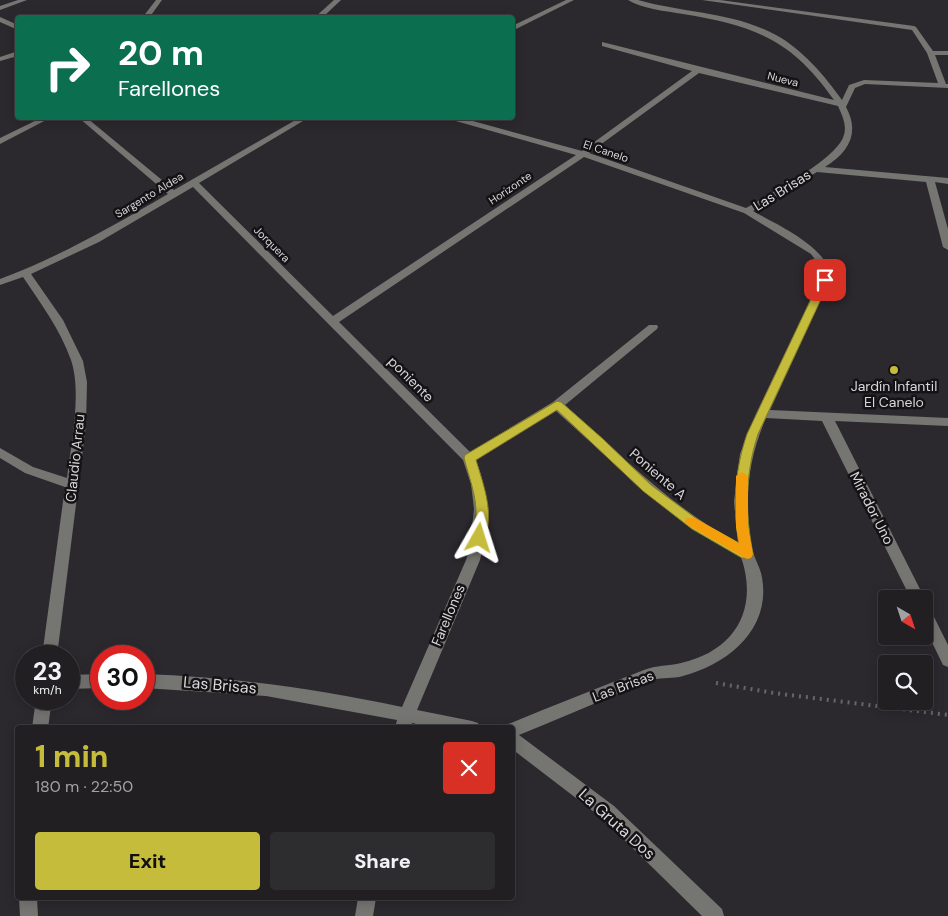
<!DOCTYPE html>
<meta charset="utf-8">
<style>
body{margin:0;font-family:"DM Sans",sans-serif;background:#2d2c2f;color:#f1f3f6;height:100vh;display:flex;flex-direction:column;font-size:19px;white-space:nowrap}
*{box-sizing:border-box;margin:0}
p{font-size:16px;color:#a2a2a5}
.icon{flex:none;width:28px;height:28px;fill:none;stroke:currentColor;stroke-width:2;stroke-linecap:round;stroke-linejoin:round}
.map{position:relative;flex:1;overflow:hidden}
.details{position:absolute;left:15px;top:725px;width:500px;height:175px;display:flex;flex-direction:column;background:#211f22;border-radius:5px;box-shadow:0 2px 12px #0003,0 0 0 1px #3e3d40}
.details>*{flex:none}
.banner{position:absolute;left:15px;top:15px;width:500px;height:105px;border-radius:5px;box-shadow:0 2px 12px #0003,0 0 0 1px #3e3d40;background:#0b6e4f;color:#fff;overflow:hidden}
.needle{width:32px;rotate:141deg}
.controls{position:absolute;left:878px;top:590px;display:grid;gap:10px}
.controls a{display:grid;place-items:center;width:55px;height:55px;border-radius:5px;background:#211f22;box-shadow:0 2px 12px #0003,0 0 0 1px #3e3d40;font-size:25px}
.speed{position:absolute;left:15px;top:645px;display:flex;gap:10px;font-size:25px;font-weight:700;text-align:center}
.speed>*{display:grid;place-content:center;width:65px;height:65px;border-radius:50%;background:#211f22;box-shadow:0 2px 12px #0003,0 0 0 1px #3e3d40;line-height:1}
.speed small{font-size:12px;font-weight:400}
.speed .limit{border:8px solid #d22;background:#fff;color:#111}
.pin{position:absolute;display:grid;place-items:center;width:42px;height:42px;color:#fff;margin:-21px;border-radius:10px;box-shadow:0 2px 8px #0006}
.me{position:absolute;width:55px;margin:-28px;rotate:6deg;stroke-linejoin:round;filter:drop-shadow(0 0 4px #0008)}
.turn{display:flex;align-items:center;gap:18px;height:105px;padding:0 20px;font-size:22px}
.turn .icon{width:65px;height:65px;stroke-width:2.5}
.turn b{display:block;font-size:35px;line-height:42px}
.round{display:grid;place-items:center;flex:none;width:52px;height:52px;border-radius:5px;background:#2d2c2f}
.summary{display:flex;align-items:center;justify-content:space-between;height:85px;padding:0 20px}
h1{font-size:30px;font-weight:800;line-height:38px;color:#c6bc3c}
.button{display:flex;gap:10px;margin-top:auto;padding:10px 20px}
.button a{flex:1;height:58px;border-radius:5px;background:#c6bc3c;color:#111;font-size:20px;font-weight:800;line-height:58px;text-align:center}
.button a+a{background:#2d2c2f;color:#f1f3f6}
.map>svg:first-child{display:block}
</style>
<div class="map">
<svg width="948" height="916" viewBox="0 0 948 916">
<rect width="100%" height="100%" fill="#2c292e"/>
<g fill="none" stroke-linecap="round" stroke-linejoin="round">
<!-- path -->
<path stroke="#68656a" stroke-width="4" stroke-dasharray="2 5" stroke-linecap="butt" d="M 716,683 L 774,693 L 948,715"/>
<!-- minor -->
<path fill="#757572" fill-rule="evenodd" d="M 18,0 L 27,0 L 0,10 L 0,6 Z
M 156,0 L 162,0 L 149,18 L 142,18 Z
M 334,0 L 341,0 L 322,18 L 314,18 Z
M 566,0 L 574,0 L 512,31 L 512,26 Z
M 628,0 L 638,0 C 683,13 734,12 776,35 C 802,49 825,76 842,100 L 849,85 L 864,80 L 938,83 L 927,53 L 912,30 L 702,0 L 720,0 L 914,26 L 916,27 L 933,51 L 948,51 L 948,55 L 935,55 L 946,84 L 948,84 L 948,88 L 865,84 L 855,88 L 846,107 C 860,133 849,152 825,167 L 948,178 L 948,184 L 935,182 L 948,229 L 948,250 L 943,247 L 926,182 L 817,172 L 753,211 C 777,225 833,249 830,280 L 770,410 L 948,418 L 948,426 L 835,421 L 925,599 L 924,602 L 924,599 L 911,599 L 822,421 L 766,418 C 747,461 743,506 753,552 C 755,559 759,566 761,573 C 774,627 729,664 683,676 C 673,679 662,677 653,680 C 638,684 624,692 610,697 C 580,710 550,722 519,735 L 614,806 L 722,909 L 724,916 L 702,916 L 602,818 L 512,749 L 512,728 L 505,728 L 506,725 C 552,706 598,688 644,670 C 656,665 669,666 681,663 C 735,651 759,609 741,557 C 670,520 616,464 556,411 L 476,460 C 489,494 489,524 480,560 L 417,710 L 472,721 L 478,723 L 480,728 L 433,728 L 412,723 L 411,728 L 395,728 L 397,720 L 266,696 L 144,688 L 144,674 C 234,677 315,689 402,707 L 466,560 L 470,546 L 474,509 L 471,484 L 463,460 L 193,187 L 99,242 L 31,274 L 63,320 L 83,361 L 87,382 L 86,425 L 57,656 L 42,656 L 65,487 L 25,473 L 0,458 L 0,448 L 33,467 L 67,478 C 71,445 82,392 71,360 C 60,329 41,304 23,277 L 0,285 L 0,279 C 59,257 113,226 168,194 L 79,118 L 87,118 L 174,190 L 299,118 L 308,118 L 199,183 L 333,316 L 576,155 L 452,120 L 451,118 L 462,118 L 582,151 L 692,71 L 602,46 L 602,42 L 834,100 C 791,39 755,26 683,14 C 666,11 642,9 628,0 ZM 699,73 L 838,106 C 842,115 847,125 844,135 C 837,160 769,194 746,208 L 589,153 ZM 584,157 L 744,213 L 811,254 L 819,265 L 820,280 L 756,414 L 740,454 L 734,501 L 738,543 C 672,508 620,454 565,405 L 657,329 L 658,327 L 657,325 L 649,325 L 553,402 L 470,452 L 339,322 Z
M 0,17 L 18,25 L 18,30 L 0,22 Z
M 18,51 L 18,56 L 0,61 L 0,57 Z
M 41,118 L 50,118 L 0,144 L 0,138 Z
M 924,605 L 929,607 L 948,645 L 948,667 L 943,665 L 924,626 Z
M 101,674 L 101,688 L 69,689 L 69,675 Z
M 36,699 L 52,699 L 48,728 L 32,728 Z
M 19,898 L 37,898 L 38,916 L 20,916 Z
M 358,898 L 376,898 L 373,916 L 355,916 Z"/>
</g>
<!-- route -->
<path fill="#c6bc3c" stroke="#817a27" d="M 825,277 L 830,280 L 758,434 C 745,474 745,513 753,554 L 751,558 L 742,558 L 692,529 L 643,491 L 557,410 L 476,460 C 483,484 496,516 483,541 L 475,541 C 471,534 475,525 476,517 C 477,497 469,477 464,458 L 465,455 L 557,401 L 561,402 L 603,439 L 651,485 L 701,522 L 739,543 C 732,506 735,469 747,434 L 820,280 Z"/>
<!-- slow -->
<path fill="#f59e0b" d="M 742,472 L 748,476 L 748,527 L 753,554 L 751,558 L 747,559 L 686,524 L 685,521 L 686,518 L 695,518 L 739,543 L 736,527 L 736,476 Z"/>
<!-- markers -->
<circle fill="#c6bc3c" stroke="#141214" stroke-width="2" cx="894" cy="370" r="5"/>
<g text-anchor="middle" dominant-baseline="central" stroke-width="5" stroke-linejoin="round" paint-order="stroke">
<!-- far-street labels -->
<g font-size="11" fill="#d8d6d9" stroke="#141214">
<text transform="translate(783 79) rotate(14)">Nueva</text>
<text transform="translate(606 151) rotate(19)">El Canelo</text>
<text transform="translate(510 188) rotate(-34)">Horizonte</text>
<text transform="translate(149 195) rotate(-31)">Sargento Aldea</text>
<text transform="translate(272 244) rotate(45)">Jorquera</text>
</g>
<!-- street labels -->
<g font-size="14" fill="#d8d6d9" stroke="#141214">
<text transform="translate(782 190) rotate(-32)">Las Brisas</text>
<text transform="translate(411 379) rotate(45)">poniente</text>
<text transform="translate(75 458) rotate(-84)">Claudio Arrau</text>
<text transform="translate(658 474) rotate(41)">Poniente A</text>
<text transform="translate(872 508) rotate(63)">Mirador Uno</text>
<text transform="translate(448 615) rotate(-67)">Farellones</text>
<text transform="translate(623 686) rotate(-21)">Las Brisas</text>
</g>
<!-- poi labels -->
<g font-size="14" fill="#d8d6d9" stroke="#141214">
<text x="894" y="386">Jardín Infantil<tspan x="894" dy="16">El Canelo</tspan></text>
</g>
<!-- near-street labels -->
<g font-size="16" fill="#d8d6d9" stroke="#141214">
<text transform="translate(220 685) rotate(5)">Las Brisas</text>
<text transform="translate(617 824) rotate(42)">La Gruta Dos</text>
</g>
</g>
</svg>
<div class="controls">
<a><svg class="needle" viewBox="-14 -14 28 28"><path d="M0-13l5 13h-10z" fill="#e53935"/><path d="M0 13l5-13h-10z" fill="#a2a2a5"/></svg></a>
<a><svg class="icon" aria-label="search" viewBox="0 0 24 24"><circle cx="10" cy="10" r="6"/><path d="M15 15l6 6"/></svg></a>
</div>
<div class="speed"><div>23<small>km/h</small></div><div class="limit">30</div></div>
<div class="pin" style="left:825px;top:280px;background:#d93025"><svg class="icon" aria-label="arrive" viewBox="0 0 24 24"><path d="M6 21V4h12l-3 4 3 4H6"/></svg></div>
<svg class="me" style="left:479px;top:538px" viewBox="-20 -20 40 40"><path d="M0-17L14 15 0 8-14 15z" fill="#c6bc3c" stroke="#fff" stroke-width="4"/></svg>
<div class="banner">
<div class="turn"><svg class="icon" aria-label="right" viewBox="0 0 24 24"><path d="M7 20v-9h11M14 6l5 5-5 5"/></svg><div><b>20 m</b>Farellones</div></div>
</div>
<section class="details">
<div class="summary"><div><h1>1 min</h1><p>180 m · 22:50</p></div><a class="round" style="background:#d93025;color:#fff"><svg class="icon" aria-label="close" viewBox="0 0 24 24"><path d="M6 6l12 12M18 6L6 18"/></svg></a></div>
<div class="button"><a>Exit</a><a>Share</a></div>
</section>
</div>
